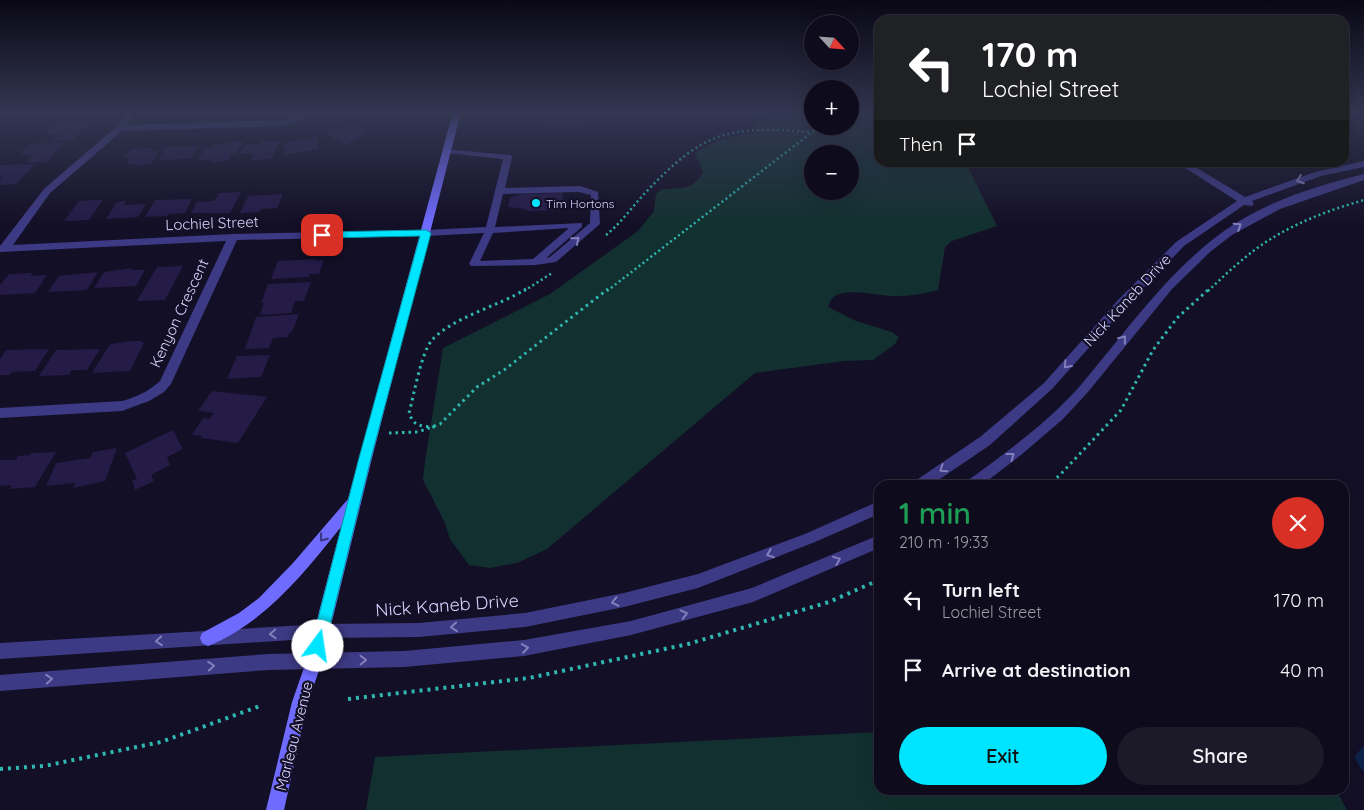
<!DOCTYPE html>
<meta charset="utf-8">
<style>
body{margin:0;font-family:Quicksand,sans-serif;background:#1c1929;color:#f1f3f6;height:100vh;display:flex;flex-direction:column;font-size:19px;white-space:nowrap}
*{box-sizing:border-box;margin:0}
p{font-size:16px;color:#9b9ba3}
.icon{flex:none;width:28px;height:28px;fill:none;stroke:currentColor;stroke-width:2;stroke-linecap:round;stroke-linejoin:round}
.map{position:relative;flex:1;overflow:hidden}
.drawer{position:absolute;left:874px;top:480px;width:475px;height:315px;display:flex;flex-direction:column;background:#0e0b1c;border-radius:15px;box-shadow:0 5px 20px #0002,0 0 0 1px #2e2b3b}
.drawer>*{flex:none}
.hud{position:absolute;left:874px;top:15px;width:475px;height:152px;border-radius:15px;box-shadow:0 5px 20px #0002,0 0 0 1px #2e2b3b;background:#202124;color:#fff;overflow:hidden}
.needle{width:32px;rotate:116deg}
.fabs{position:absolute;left:804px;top:15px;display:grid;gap:10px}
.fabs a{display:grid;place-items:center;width:55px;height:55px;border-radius:50%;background:#0e0b1c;box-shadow:0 5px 20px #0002,0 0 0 1px #2e2b3b;font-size:25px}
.pin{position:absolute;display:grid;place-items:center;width:42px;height:42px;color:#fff;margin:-21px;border-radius:10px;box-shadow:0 2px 8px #0006}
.me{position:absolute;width:55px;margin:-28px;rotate:14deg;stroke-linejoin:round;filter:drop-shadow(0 0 4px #0008)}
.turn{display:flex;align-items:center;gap:18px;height:105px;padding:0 25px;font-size:22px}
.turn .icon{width:65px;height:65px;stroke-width:2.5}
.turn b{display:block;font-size:35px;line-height:42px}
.then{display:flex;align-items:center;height:48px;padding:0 25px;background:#0003;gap:10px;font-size:19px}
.round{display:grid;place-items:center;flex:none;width:52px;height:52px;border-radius:26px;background:#1c1929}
.headline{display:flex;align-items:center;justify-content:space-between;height:85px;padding:0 25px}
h1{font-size:30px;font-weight:600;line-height:38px;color:#1e9e55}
.button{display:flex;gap:10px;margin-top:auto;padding:10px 25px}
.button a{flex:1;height:58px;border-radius:30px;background:#00e5ff;color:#111;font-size:20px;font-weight:600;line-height:58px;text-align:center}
.button a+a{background:#1c1929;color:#f1f3f6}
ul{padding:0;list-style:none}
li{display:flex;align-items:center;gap:15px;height:70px;padding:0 25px}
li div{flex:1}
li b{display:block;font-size:19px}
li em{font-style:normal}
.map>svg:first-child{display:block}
</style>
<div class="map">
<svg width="1364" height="810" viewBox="0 0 1364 810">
<rect width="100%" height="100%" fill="#130f26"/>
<!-- green -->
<path fill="#12302f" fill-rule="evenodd" d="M 758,112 L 812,112 L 812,126 L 850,126 L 850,112 L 879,112 L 879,162 L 966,163 L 997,226 L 952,241 L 945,247 L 938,290 C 923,294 910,296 895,296 C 880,296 850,288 837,295 C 832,297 830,302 828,307 L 856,321 L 892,332 L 899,337 L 895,344 L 873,360 L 844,361 L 755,373 L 547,549 L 517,563 L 490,568 L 469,565 L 450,539 L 444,521 L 423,480 L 425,461 L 443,348 L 550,294 L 638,231 L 654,211 L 656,194 L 660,190 C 680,186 692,193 703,172 L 695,154 C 712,140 733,136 754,133 L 757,125 ZM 812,154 L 850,154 L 850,191 L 812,191 Z
M 879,732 L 879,790 L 1336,790 L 1347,810 L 366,810 L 375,757 Z"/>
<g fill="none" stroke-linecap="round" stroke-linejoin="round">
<!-- stream -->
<path stroke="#0c2248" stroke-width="8" d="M 1364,751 L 1359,757 L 1364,766"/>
</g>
<!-- building -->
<path fill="#241b47" d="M 0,112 L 18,112 L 15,116 L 0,116 Z
M 81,112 L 103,112 L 99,118 L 75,119 Z
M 365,112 L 392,112 L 386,120 L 381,120 L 378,124 L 357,122 Z
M 545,112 L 690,112 L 691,122 L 543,126 Z
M 90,122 L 73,140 L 52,141 L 57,134 L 46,135 L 55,123 Z
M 353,124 L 368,132 L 346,145 L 325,133 L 338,126 L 342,129 Z
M 316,136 L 318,149 L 285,155 L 283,144 Z
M 261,141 L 280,141 L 271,159 L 251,160 L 254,154 L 239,154 L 245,145 L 259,144 Z
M 64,142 L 48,162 L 26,163 L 33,155 L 20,155 L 30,144 Z
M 227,142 L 243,142 L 236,154 L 231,154 L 228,160 L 212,163 L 210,160 L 197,161 L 205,148 L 211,148 L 213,145 L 226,144 Z
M 198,146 L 191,159 L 158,160 L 165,147 Z
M 154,148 L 152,151 L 160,150 L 152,163 L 134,167 L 136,164 L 126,164 L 130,158 L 124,157 L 132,149 Z
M 35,164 L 16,184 L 0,185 L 0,181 L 3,177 L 0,177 L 0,165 Z
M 241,192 L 230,213 L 191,213 L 197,202 L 214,201 L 219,193 Z
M 563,193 L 562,210 L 528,211 L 525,209 L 508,207 L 510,198 L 520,194 Z
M 283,194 L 277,208 L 261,209 L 259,212 L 240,213 L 248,196 Z
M 192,199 L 185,213 L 169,214 L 167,216 L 145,217 L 155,200 Z
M 94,200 L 103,200 L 89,220 L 64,221 L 79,201 Z
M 126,201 L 124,205 L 146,204 L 138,217 L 106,219 L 117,202 Z
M 315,259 L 314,260 L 324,260 L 319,274 L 309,274 L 309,277 L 271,279 L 278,261 Z
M 183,266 L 165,300 L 137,301 L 157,267 Z
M 133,268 L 131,270 L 145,270 L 136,286 L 94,288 L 104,272 Z
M 98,272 L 87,290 L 48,292 L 59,276 Z
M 33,273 L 30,276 L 47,275 L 35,293 L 0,295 L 0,285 L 9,274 Z
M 311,282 L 304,301 L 295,301 L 291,313 L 260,315 L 264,303 L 261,303 L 268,284 Z
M 299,314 L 292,332 L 290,332 L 288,337 L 273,338 L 269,348 L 245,349 L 256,317 Z
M 132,341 L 142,341 L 141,342 L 144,343 L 130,371 L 92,373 L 110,344 Z
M 49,349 L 35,371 L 12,372 L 10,375 L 0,375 L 0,359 L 6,350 Z
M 100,349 L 87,370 L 72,370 L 69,375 L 39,376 L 56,350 Z
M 270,355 L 261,377 L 227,379 L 237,356 Z
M 212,391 L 267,397 L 238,443 L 201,438 L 202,436 L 192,435 L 203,418 L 209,419 L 214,413 L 198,411 Z
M 173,430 L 183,449 L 167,457 L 170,465 L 151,475 L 154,481 L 135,490 L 132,481 L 137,479 L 125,453 Z
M 117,448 L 105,481 L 73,488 L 75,483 L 46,486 L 56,463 L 90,458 L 93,452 Z
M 56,452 L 35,487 L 10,489 L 12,485 L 0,486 L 0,460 L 16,460 L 18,456 L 30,455 L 31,453 Z"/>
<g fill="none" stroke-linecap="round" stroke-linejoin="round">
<!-- path-far2 -->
<path stroke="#2fb8b0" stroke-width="2.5" stroke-dasharray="2 3" stroke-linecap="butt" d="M 606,235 C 621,223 632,207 645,193 C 705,130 727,126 812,132
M 524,291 L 552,273
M 607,291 L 820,126
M 1208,291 C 1228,272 1250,251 1274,237 C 1302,220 1333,209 1364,200"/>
<!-- path-far1 -->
<path stroke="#2fb8b0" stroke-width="3" stroke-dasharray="2.5 4" stroke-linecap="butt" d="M 435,427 C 421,426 414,427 409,413 C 414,395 421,353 432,340 C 453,317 499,306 526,289
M 389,433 L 418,432 L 440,424 L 477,387 L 504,370 L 608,289
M 1046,485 L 1059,476 L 1121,410 L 1153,350 L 1177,318 L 1209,289"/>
<!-- path -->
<path stroke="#2fb8b0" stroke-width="4" stroke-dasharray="3 5" stroke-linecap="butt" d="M 348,699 L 529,678 L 688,644 L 829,602 L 879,580
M 0,769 L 44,766 L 161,742 L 260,706"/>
<!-- service -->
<path fill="#3d3a85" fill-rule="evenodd" d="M 444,149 L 511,155 L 512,157 L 505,188 L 580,186 L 598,192 L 600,224 L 556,262 L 535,265 L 471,266 L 469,264 L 484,233 L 426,236 L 421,233 L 426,230 L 486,227 L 503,159 L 447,153 L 444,153 ZM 579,192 L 591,195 L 590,223 L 550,257 L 546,258 L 582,227 L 582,223 L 495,227 L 503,194 ZM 569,228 L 533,259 L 480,261 L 493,233 Z"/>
<!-- minor -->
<path fill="#3d3a85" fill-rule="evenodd" d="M 129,112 L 137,112 L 127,125 L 283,120 L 307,112 L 318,112 L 299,122 L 283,126 L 122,131 L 50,193 L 13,245 L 233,234 L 426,230 L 431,233 L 426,236 L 237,240 L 171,384 L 164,392 L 149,401 L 122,411 L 0,418 L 0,408 L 122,401 C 137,397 149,391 160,381 L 226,241 L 0,252 L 0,246 L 44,189 L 117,126 Z"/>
<!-- tertiary -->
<path fill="#3d3a85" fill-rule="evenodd" d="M 1364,161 L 1364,167 L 1321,176 L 1252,201 L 1254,204 L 1252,206 L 1244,205 L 1184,246 L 1127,305 L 1052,389 L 990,445 L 931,485 L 913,485 L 915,481 L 980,437 L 1044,383 L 1119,299 L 1176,242 L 1237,201 L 1176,162 L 1187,162 L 1245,197 L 1315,172 Z
M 1364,174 L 1364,180 L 1280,209 L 1232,235 L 1210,252 L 1172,289 L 1088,392 L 1063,419 L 1021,455 L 982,485 L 965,485 L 967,481 C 1007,452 1047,423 1080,386 C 1126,332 1166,273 1224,231 C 1264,202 1316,186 1364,174 Z
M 879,501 L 879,514 L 815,542 L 698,588 L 624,607 L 525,627 L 419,637 L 322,638 L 0,659 L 0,643 L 322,624 L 419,623 L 525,613 L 624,593 L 698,574 L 805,534 Z
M 879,535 L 879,548 L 753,602 L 631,635 L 524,656 L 404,667 L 268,670 L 0,691 L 0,675 L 268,654 L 404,651 L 524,640 L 631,621 L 752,588 Z"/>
<!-- secondary -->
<path fill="#6f6bff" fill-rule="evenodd" d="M 453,112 L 461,112 L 372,458 L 322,662 L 308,702 L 284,810 L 266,810 L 292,702 L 306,662 L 341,527 C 303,574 266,622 208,646 L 202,643 L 200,638 L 202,633 L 239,613 L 259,598 L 293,563 L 348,499 Z"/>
</g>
<!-- one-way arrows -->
<defs><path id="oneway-chevron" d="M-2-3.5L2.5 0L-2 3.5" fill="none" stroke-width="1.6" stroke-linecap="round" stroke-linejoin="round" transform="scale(1.25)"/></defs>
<g stroke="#837fbc">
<use href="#oneway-chevron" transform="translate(1300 180) rotate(160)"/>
<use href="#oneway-chevron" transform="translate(1238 226) rotate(-33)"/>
<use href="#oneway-chevron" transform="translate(576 240) rotate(-41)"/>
<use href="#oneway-chevron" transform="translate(1123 339) rotate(-51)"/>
<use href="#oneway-chevron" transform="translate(1067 365) rotate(132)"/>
<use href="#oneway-chevron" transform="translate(1011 456) rotate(-37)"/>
<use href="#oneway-chevron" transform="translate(943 469) rotate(146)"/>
<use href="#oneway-chevron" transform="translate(770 554) rotate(159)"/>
<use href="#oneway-chevron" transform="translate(837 560) rotate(-22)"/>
<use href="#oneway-chevron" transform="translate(615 602) rotate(168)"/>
<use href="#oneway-chevron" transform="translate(684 614) rotate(-15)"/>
<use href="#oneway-chevron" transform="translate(454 627) rotate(175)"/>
<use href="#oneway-chevron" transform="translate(273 634) rotate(177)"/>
<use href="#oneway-chevron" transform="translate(159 641) rotate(176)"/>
<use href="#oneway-chevron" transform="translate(525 648) rotate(-8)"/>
<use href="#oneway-chevron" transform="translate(363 660) rotate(-2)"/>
<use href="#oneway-chevron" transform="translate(211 666) rotate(-4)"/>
<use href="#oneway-chevron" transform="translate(49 679) rotate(-4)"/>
</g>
<use stroke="#38347d" href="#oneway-chevron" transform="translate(323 538) rotate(129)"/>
<!-- sky -->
<linearGradient id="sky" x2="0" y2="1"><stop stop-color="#0a0815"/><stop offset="0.5" stop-color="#333752"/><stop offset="1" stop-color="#333752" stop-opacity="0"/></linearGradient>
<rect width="1364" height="225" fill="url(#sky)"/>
<!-- route -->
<path fill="#00e5ff" stroke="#0095a6" d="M 426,230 L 431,233 L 371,458 L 325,646 L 323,651 L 318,653 L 313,651 L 311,646 L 359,458 L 420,236 L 322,238 L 318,235 L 322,232 Z"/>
<!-- markers -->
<circle fill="#00e5ff" stroke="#130f26" stroke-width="2" cx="536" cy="203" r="5"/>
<g text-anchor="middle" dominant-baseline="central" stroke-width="4.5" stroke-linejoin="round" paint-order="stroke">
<!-- far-poi labels -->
<g font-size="12" fill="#d9d4ff" stroke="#130f26" text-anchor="start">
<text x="546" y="203">Tim Hortons</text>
</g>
<!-- street labels -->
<g font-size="15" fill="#d9d4ff" stroke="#130f26">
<text transform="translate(212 223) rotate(-2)">Lochiel Street</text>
<text transform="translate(1127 300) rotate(-47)">Nick Kaneb Drive</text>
<text transform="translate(179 313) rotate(-65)">Kenyon Crescent</text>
<text transform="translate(294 736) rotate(-76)">Marleau Avenue</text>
</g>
<!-- near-street labels -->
<g font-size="18" fill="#d9d4ff" stroke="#130f26">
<text transform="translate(447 605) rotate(-4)">Nick Kaneb Drive</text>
</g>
</g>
</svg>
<div class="fabs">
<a><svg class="needle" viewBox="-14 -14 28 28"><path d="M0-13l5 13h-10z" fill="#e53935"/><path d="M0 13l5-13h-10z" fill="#9b9ba3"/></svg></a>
<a>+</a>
<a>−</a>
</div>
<div class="pin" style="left:322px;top:235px;background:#d93025"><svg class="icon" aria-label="arrive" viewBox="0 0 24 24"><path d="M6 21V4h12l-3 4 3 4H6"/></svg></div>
<svg class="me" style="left:318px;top:646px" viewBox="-20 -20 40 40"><circle r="19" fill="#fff"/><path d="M0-13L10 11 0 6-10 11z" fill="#00e5ff"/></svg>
<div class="hud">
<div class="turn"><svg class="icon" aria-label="left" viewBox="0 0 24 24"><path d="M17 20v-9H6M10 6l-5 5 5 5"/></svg><div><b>170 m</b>Lochiel Street</div></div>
<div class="then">Then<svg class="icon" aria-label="arrive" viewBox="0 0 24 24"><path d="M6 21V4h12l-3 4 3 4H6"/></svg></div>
</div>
<section class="drawer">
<div class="headline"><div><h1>1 min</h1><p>210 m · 19:33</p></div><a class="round" style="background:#d93025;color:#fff"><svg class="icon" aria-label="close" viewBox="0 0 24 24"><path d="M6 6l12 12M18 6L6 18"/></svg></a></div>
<ul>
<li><svg class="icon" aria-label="left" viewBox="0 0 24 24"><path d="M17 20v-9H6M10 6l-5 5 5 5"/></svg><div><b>Turn left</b><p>Lochiel Street</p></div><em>170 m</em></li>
<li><svg class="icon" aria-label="arrive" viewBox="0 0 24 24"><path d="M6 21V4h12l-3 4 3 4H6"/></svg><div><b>Arrive at destination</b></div><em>40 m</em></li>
</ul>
<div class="button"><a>Exit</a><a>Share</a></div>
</section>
</div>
